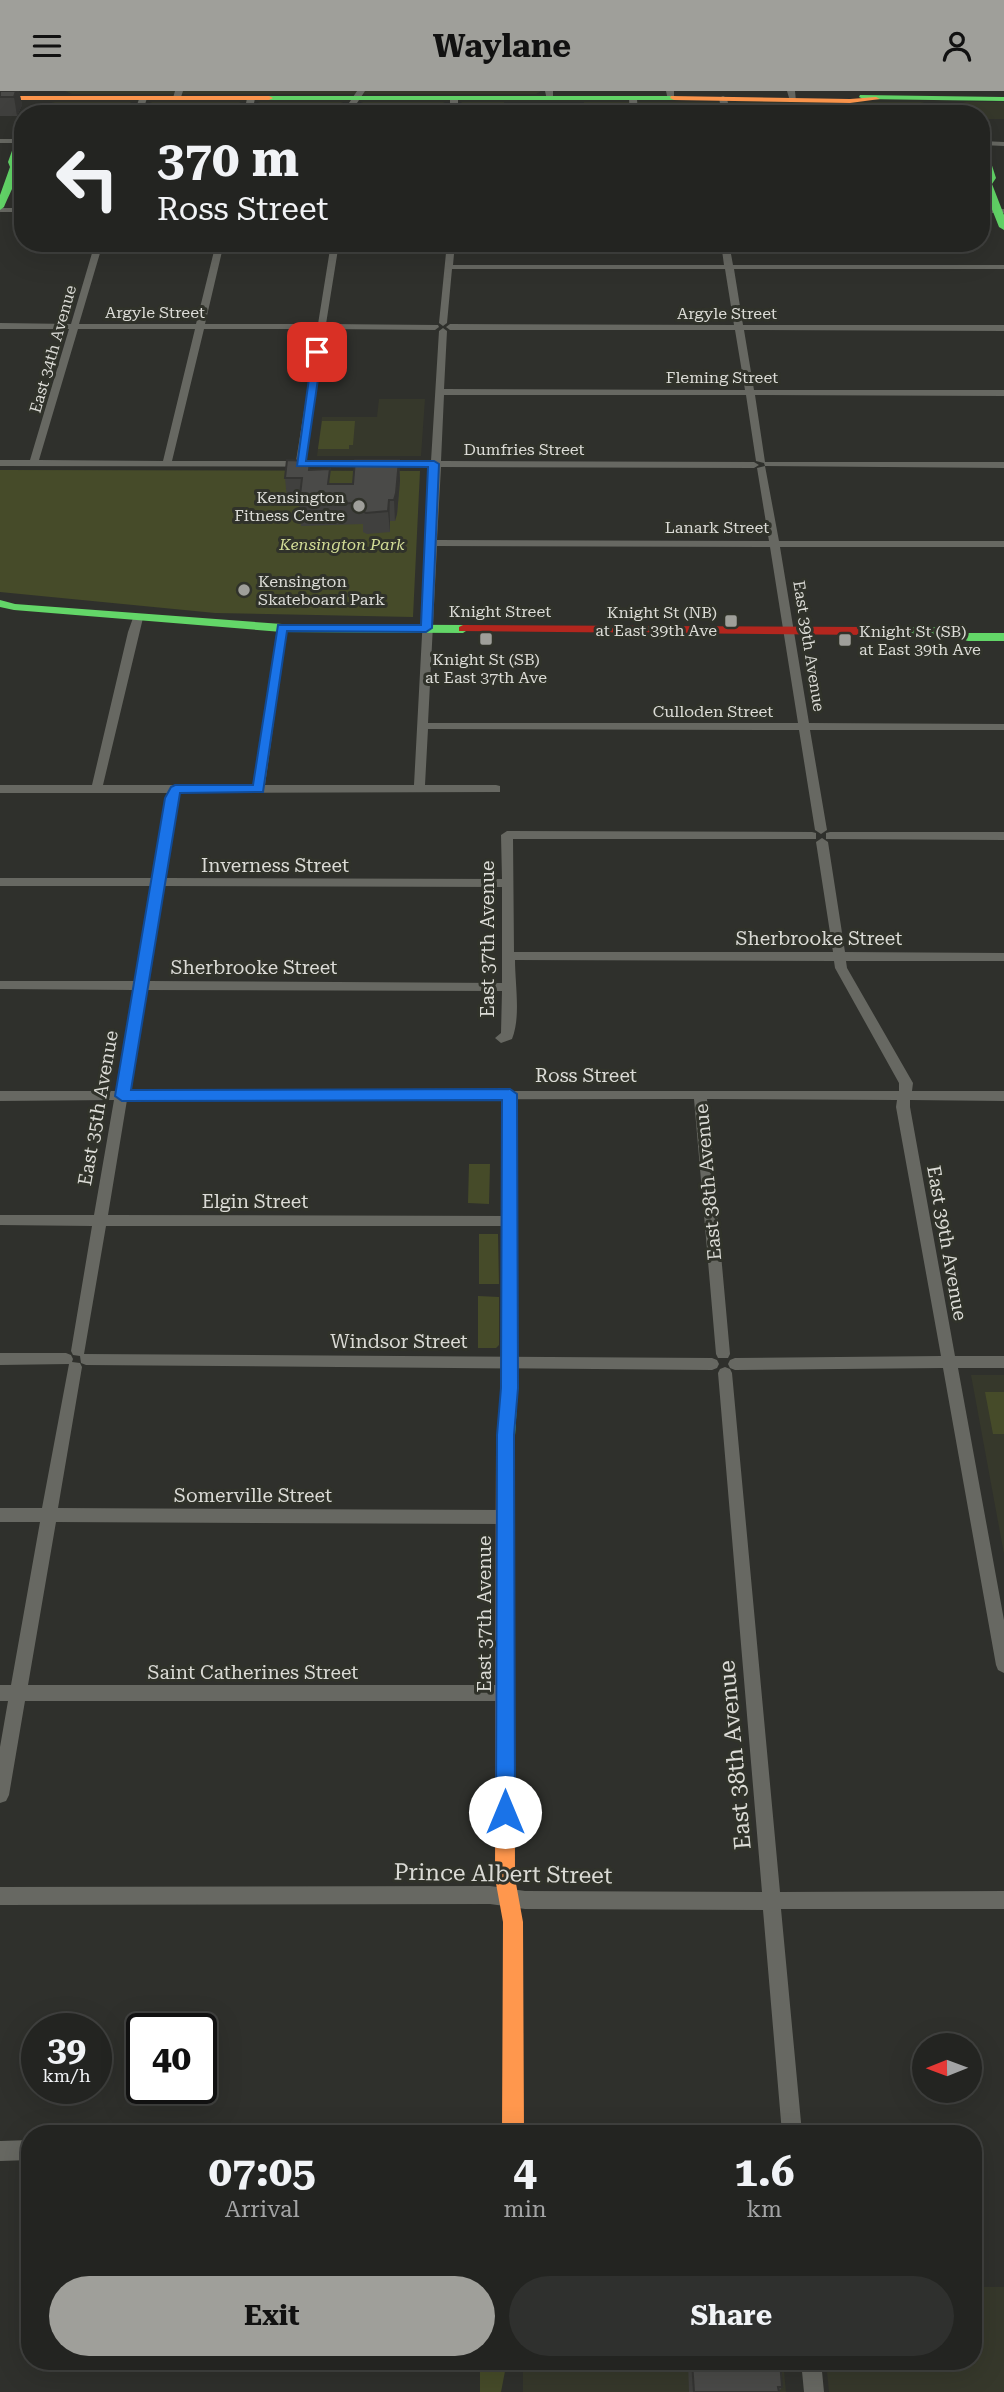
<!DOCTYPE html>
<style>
body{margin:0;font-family:"Roboto Serif",serif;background:#2f302e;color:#f1f3f6;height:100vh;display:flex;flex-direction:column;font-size:26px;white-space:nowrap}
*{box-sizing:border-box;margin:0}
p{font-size:23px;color:#a3a4a5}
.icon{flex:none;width:38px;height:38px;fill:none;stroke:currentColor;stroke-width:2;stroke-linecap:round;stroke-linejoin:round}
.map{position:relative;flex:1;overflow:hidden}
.sheet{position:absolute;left:21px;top:2034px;width:961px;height:245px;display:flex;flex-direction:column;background:#232421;border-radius:28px;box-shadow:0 7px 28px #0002,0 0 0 2px #40413f}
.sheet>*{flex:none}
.banner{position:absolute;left:14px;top:14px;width:976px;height:147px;border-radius:28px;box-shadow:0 7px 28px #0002,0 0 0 2px #40413f;background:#232421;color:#f1f3f6;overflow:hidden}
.needle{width:46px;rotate:269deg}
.tools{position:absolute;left:912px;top:1942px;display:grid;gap:14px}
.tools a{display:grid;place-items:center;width:70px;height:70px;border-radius:50%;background:#232421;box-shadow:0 7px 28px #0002,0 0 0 2px #40413f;font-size:35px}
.speed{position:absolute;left:21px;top:1922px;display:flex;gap:14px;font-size:35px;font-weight:700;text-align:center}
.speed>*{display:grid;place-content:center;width:91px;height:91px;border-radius:50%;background:#232421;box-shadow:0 7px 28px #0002,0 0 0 2px #40413f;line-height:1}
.speed small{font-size:18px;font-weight:400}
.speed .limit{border:4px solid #111;border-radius:10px;background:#fff;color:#111}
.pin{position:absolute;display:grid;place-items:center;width:60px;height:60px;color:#fff;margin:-30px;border-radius:14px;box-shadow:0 4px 10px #0006}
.me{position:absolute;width:77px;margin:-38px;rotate:0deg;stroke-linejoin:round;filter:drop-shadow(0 0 5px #0008)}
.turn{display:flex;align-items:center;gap:24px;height:147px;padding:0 28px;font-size:32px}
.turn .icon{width:91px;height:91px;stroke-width:2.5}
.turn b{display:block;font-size:49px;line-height:60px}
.eta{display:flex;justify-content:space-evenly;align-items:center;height:119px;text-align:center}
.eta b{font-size:42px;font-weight:700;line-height:49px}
.primary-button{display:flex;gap:14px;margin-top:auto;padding:14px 28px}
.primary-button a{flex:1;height:80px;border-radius:42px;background:#9f9f9a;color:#111;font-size:28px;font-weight:700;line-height:80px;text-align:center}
.primary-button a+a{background:#2f302e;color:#f1f3f6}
header{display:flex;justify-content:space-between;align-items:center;height:91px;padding:0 28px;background:#9f9f9a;color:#111;font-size:32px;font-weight:700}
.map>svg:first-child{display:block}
</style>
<header><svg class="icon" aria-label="menu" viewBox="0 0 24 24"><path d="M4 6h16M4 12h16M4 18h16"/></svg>Waylane<svg class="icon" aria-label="person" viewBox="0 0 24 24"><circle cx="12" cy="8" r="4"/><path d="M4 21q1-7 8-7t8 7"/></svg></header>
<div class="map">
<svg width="1004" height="2301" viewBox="0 0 1004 2301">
<rect width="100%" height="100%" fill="#2f302c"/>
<!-- built -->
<path fill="#36382b" d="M 65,0 L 541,0 L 536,3 L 72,3 Z
M 55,11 L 130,11 L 134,14 L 132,23 L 45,23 L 51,12 Z
M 152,11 L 239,11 L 243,13 L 241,23 L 144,23 L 147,13 Z
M 260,11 L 341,11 L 346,13 L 345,23 L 254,23 L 255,13 Z
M 363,11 L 443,11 L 447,13 L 447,23 L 357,23 L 358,13 Z
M 462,11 L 504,11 L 504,23 L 459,23 L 460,13 Z
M 584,11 L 921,11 L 928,13 L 938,23 L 584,23 Z
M 966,11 L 1004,11 L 1004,28 L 982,28 L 982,23 L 966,23 L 957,14 Z
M 379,308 L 425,308 L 421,365 L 317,365 L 322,326 L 377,326 Z
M 971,1284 L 1004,1284 L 1004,1463 Z
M 973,2196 L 1004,2196 L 1004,2301 L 829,2301 L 826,2270 L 973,2270 Z
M 523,2270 L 783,2270 L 786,2301 L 523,2301 Z"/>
<!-- green -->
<path fill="#464b29" d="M 509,12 L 583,12 L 584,23 L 509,23 Z
M 322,330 L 355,330 L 353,354 L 349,354 L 349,358 L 318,358 Z
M 0,379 L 420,380 L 413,526 L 215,522 L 0,501 Z
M 469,1073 L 490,1073 L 489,1113 L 468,1112 Z
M 479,1143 L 498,1143 L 499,1193 L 479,1193 Z
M 478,1205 L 499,1206 L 499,1254 L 496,1257 L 478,1257 Z
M 985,1301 L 1004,1301 L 1004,1343 L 993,1343 Z
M 480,2270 L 507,2270 L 501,2301 L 480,2301 Z"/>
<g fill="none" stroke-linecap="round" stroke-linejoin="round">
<!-- street -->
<path fill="#676862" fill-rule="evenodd" d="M 175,0 L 183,0 L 180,9 L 173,7 Z
M 357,0 L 365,0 L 357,12 L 356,23 L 348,23 L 349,12 Z
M 545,0 L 553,0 L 553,9 L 547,9 Z
M 666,0 L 674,0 L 674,9 L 668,9 Z
M 787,0 L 795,0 L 796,10 L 790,10 Z
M 140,5 L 147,7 L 142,23 L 134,23 Z
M 251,5 L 255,7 L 252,23 L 244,23 L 247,7 Z
M 454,5 L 458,7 L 458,23 L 450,23 L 450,7 Z
M 723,5 L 727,7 L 730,23 L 722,23 L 719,7 Z
M 633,6 L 637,8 L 638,23 L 630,23 L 629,8 Z
M 0,48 L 23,48 L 23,52 L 0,52 Z
M 982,50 L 1004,51 L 1004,55 L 982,54 Z
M 0,117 L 23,117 L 23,121 L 0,121 Z
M 982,118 L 1004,118 L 1004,122 L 982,122 Z
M 95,152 L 103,152 L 79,233 L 196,233 L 216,152 L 224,152 L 205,233 L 318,233 L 331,152 L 339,152 L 326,233 L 438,234 L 439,236 L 435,239 L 326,238 L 305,370 L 431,370 L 439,240 L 443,237 L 447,240 L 444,298 L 745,299 L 735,239 L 450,239 L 446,236 L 450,233 L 734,234 L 725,178 L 452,178 L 447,232 L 443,235 L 439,232 L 447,152 L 455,152 L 453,174 L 724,174 L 721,152 L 729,152 L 733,174 L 1004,174 L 1004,178 L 734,178 L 743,234 L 1004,234 L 1004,240 L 744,239 L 754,299 L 1004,299 L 1004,305 L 755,304 L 765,371 L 1004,371 L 1004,377 L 765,375 L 779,450 L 1004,450 L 1004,456 L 780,456 L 809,632 L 1004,633 L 1004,639 L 810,639 L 827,739 L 821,743 L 815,739 L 799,639 L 428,638 L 425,694 L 496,694 L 500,695 L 500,701 L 179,702 L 164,787 L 502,788 L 501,744 L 507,740 L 812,741 L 816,742 L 816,748 L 513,748 L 514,861 L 833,861 L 816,751 L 822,747 L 828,751 L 845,861 L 1004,862 L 1004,870 L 846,870 L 847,877 L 913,992 L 912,1000 L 1004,1000 L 1004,1010 L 910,1009 L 910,1016 L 955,1265 L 1004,1265 L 1004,1277 L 958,1277 L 1004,1529 L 1004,1582 L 998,1579 L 996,1574 L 943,1277 L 735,1279 L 730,1277 L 728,1273 L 730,1269 L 735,1267 L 941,1265 L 896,1016 L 897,1009 L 707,1008 L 730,1263 L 728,1267 L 718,1267 L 716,1263 L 694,1008 L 127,1009 L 108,1124 L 510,1125 L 515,1126 L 517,1130 L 515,1134 L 510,1135 L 106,1135 L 84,1263 L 712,1267 L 717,1269 L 719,1273 L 717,1277 L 712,1279 L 86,1274 L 81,1272 L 80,1265 L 73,1264 L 71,1260 L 92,1135 L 0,1134 L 0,1124 L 94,1124 L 114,1009 L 0,1010 L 0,1000 L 116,1000 L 133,899 L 0,898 L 0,890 L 135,890 L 151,795 L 0,795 L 0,787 L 152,787 L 168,702 L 0,702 L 0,694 L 92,694 L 128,541 L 133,527 L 138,524 L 143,527 L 103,694 L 254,694 L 277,537 L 282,534 L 287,537 L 265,694 L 414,694 L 431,376 L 0,375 L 0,369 L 30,369 L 69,238 L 0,238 L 0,232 L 71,233 ZM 78,238 L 195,238 L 163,370 L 39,369 ZM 204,238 L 317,238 L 296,370 L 172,370 ZM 444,304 L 746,304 L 756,370 L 764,372 L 765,375 L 757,377 L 769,450 L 437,449 L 441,376 L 754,377 L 759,374 L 754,371 L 441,370 ZM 437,455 L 770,456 L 798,632 L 428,632 ZM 163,795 L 502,796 L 502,892 L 147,890 ZM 515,869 L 834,870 L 835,877 L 899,992 L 899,1000 L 129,1000 L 146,899 L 502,900 L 501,942 L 495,947 L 501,952 L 512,948 C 521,926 515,893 515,869 Z
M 830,741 L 1004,741 L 1004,749 L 826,748 L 826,742 Z
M 0,1262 L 66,1262 L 71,1264 L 73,1268 L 72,1271 L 80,1272 L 82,1276 L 58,1417 L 505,1419 L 511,1421 L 513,1426 L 511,1431 L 505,1433 L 56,1431 L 28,1594 L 506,1594 L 512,1597 L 514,1602 L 512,1607 L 506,1610 L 25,1610 L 9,1704 L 6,1710 L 0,1712 L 0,1656 L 8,1610 L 0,1610 L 0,1594 L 11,1594 L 40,1431 L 0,1431 L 0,1417 L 42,1417 L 69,1273 L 0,1274 Z
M 725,1276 L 730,1278 L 732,1282 L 780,1801 L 1004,1800 L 1004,1818 L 781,1818 L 802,2042 L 782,2042 L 763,1819 L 525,1818 L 490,1813 L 0,1814 L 0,1796 L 490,1795 L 525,1800 L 762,1801 L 718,1282 L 720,1278 Z
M 30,2049 L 30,2069 L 0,2070 L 0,2050 Z
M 801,2270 L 821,2270 L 824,2301 L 804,2301 Z"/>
<!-- fast -->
<path fill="#63d668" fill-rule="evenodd" d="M 860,4 L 1004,6 L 1004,10 L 863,8 L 859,6 Z
M 266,5 L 674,5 L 678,7 L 674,9 L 269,9 L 265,7 Z
M 23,38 L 23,53 L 18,67 L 23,63 C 23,77 10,102 4,116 L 0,119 L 0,104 L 10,76 L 8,71 L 19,40 Z
M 982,53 L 986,56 L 996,87 L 992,93 L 1004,124 L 1004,139 L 999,136 L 982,93 L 982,86 L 988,87 L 982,69 Z
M 0,509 L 15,513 L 282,533 L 463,534 L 469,538 L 463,542 L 282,541 L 14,519 L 0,516 Z
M 868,536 L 944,536 L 968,542 L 1004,542 L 1004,550 L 968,550 L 944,544 L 864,542 L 862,540 Z
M 510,998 L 517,1003 L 518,1297 L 514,1360 L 511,1365 L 505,1367 L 499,1365 L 496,1360 L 502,1297 L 503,1003 Z"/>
<!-- slow -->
<path fill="#ff974d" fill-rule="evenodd" d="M 0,5 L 269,5 L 273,7 L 269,9 L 0,9 Z
M 671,5 L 850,8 L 876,6 L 880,8 L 850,12 L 674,9 L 670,7 Z
M 505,1353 L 511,1355 L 514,1360 L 515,1787 L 523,1831 L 524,2042 L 502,2042 L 503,1831 L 495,1787 L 496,1360 L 499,1355 Z"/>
<!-- jam -->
<path fill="#b3261e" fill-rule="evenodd" d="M 463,534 L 868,536 L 874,540 L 868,544 L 459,540 L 459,536 Z"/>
</g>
<!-- wall -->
<path fill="#40403e" d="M 0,0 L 19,0 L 22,14 L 17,25 L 0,25 Z
M 399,369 L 400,390 L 397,423 L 395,430 L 390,430 L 390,441 L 367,443 L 363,441 L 363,433 L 301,435 L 299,413 L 300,408 L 287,408 L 285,387 L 310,379 L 331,393 L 353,393 Z
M 688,2270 L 780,2270 L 782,2296 L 779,2301 L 689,2301 Z"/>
<!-- shaded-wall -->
<path fill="#343432" d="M 16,0 L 19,0 L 22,14 L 17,25 L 14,6 Z
M 399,369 L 400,390 L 397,423 L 395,430 L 394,409 Z
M 389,409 L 390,430 L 390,441 L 388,420 Z"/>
<!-- building -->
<path fill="#4a4a48" stroke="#343432" stroke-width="2" d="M 0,0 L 16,0 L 14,6 L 0,6 Z
M 287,369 L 310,370 L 309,379 L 330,378 L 328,393 L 353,393 L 355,369 L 399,369 L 396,402 L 394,409 L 389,409 L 388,420 L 366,422 L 362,420 L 362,412 L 299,413 L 302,387 L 285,387 Z
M 692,2270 L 780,2270 L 782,2296 L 778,2296 L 779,2301 L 694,2301 Z"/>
<!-- route -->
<path fill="#1a73e8" stroke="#114b97" stroke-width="2" d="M 313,258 L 322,261 L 306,370 L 434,370 L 439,373 L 432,537 L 426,541 L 287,540 L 263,701 L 180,702 L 131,999 L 510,998 L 517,1003 L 518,1297 L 514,1344 L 515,1721 L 512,1728 L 505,1731 L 498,1728 L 496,1721 L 497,1344 L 501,1297 L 502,1009 L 122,1010 L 115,1005 L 165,707 L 171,696 L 175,694 L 253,694 L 278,534 L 421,534 L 428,376 L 297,375 Z"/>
<!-- markers -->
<g fill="#9f9f9a" stroke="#30322a" stroke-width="2.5">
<circle cx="359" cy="415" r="7"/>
<circle cx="244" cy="499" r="7"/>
<rect x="724" y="523" width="14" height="14" rx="3.5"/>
<rect x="479" y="541" width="14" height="14" rx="3.5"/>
<rect x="838" y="542" width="14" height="14" rx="3.5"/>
</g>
<g text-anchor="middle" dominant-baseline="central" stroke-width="6" stroke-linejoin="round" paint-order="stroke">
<!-- far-street labels -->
<g font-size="16" fill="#dbdbd6" stroke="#30322a">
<text x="155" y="221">Argyle Street</text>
<text x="727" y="222">Argyle Street</text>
<text transform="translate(53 258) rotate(-74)">East 34th Avenue</text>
<text x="722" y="286">Fleming Street</text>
<text x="524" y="358">Dumfries Street</text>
<text x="717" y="436">Lanark Street</text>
<text x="500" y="520">Knight Street</text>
<text transform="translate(809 555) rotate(81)">East 39th Avenue</text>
<text x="713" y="620">Culloden Street</text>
</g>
<!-- far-poi labels -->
<g font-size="16" fill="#dbdbd6" stroke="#30322a" text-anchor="end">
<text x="345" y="406">Kensington<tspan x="345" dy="18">Fitness Centre</tspan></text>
<text x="258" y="490" text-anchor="start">Kensington<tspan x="258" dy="18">Skateboard Park</tspan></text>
<text x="717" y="521">Knight St (NB)<tspan x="717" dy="18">at East 39th Ave</tspan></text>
<text x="859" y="540" text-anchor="start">Knight St (SB)<tspan x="859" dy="18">at East 39th Ave</tspan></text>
<text x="486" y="568" text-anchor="middle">Knight St (SB)<tspan x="486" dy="18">at East 37th Ave</tspan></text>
</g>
<!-- far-park labels -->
<g font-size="16" font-style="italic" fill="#d2dc96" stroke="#30322a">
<text x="342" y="453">Kensington Park</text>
</g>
<!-- street labels -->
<g font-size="19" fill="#dbdbd6" stroke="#30322a">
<text x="275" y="774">Inverness Street</text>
<text x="819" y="847">Sherbrooke Street</text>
<text transform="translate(487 848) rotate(-90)">East 37th Avenue</text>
<text x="254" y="876">Sherbrooke Street</text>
<text x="586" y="984">Ross Street</text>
<text transform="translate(98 1017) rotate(-80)">East 35th Avenue</text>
<text transform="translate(708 1091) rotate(-95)">East 38th Avenue</text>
<text x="255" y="1110">Elgin Street</text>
<text transform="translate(947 1152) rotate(80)">East 39th Avenue</text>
<text x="399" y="1250">Windsor Street</text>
<text x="253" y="1404">Somerville Street</text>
<text transform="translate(484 1523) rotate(-90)">East 37th Avenue</text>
<text x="253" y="1581">Saint Catherines Street</text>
</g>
<!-- near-street labels -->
<g font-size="23" fill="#dbdbd6" stroke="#30322a">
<text transform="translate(735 1664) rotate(-95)">East 38th Avenue</text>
<text transform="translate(503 1783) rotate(1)">Prince Albert Street</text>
</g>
</g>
</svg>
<div class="tools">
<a><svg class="needle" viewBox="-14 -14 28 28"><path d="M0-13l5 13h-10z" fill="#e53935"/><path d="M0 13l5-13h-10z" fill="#a3a4a5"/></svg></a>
</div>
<div class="speed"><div>39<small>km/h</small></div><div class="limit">40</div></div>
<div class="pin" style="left:317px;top:261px;background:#d93025"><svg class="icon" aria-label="arrive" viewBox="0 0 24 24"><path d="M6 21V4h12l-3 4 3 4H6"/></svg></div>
<svg class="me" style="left:505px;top:1721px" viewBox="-20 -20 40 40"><circle r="19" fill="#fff"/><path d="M0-13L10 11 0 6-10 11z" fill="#1a73e8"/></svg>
<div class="banner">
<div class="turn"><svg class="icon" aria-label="left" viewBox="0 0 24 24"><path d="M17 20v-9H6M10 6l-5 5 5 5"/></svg><div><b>370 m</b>Ross Street</div></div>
</div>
<section class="sheet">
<div class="eta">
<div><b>07:05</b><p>Arrival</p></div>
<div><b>4</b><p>min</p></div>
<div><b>1.6</b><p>km</p></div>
</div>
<div class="primary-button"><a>Exit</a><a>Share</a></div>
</section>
</div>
